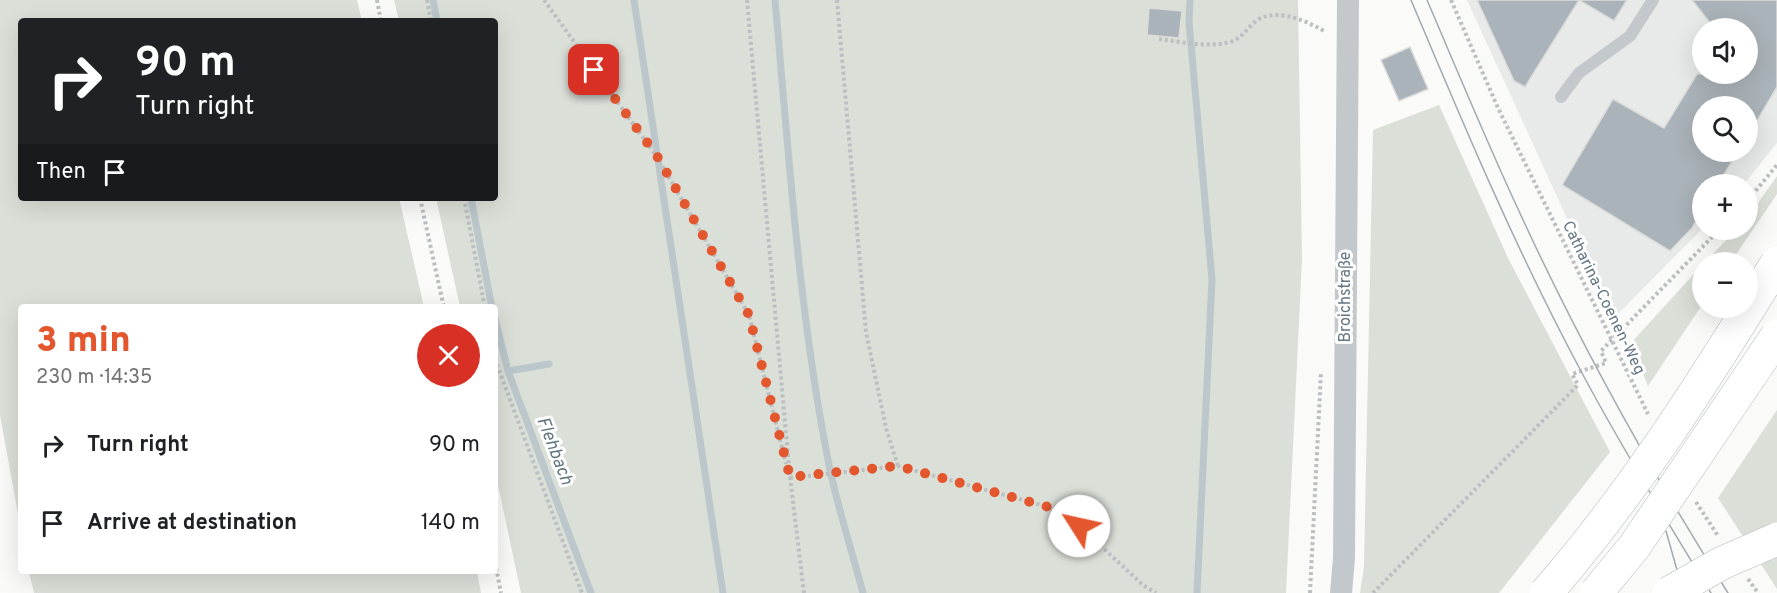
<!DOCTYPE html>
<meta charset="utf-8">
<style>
body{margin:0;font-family:Overpass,sans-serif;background:#f2f2f2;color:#202124;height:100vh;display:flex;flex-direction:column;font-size:22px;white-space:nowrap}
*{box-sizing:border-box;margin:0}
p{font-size:20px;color:#757577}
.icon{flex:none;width:33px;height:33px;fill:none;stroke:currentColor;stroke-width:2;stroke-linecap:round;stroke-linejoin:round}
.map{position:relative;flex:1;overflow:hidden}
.details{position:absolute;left:18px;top:304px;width:480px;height:270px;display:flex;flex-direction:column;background:#fff;border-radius:6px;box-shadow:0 6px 24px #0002}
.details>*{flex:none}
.top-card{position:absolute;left:18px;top:18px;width:480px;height:183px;border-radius:6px;box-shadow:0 6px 24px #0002;background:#202124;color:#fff;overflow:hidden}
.controls{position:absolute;left:1692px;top:18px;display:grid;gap:12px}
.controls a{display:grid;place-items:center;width:66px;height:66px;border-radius:50%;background:#fff;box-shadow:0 6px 24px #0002;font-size:30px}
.pin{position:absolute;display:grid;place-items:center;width:51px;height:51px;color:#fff;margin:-26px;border-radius:12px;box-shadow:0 3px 9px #0006}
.me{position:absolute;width:66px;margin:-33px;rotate:305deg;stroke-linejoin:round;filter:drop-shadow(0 0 4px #0008)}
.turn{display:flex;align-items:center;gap:21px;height:126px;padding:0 18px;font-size:27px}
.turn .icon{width:78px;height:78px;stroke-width:2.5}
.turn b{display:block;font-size:42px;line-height:51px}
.then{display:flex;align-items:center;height:57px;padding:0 18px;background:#0003;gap:12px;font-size:22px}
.round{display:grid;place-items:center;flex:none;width:63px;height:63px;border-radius:32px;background:#f2f2f2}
.headline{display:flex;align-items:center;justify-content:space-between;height:102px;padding:0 18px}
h1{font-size:36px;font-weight:800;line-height:45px;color:#e4572e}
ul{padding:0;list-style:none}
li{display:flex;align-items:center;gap:18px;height:78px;padding:0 18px}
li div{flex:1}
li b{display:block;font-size:22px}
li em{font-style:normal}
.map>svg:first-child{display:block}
</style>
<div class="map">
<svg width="1777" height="593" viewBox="0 0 1777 593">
<rect width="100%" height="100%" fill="#fafaf8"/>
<!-- built -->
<path fill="#e8e9e9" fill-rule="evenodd" d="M 1467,0 L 1777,0 L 1777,143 L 1744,184 L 1702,184 L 1702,229 L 1613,319 ZM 1702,28 L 1748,28 L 1748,74 L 1702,74 ZM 1702,106 L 1748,106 L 1748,152 L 1702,152 Z"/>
<!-- green -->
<path fill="#dadfd7" d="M 0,0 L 357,0 L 362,21 L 21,21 L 21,198 L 399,198 L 424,307 L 21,308 L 21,531 L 0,415 Z
M 394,0 L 1298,0 L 1302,259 L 1286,593 L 521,593 L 495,471 L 495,308 L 460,307 L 436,198 L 495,198 L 495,21 L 399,21 Z
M 1439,105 L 1508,258 L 1610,452 L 1499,593 L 1360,593 L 1364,566 L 1373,130 Z
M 1777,176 L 1777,194 L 1731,262 L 1705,262 L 1736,230 L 1748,230 L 1748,217 Z
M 1702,265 L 1702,305 L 1648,386 L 1631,343 Z
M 1777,410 L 1777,589 L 1718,498 Z
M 29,572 L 477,572 L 481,593 L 34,593 Z"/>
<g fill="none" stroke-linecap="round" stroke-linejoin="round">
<!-- stream -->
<path stroke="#bbc7cb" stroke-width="7" d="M 433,0 L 437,21
M 634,0 L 723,593
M 775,0 C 789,156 799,316 830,470 C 839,511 852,552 863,593
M 1190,0 L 1189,22 L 1212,279 L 1197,593
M 471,198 L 492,308
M 495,318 L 508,371 L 591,593
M 508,371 L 549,364"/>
</g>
<!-- building -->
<path fill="#aab3b9" stroke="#dcdcda" stroke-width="1.5" d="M 1477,0 L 1627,0 L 1614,21 L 1579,0 L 1525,87 L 1514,81 Z
M 1692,0 L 1777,0 L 1777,87 L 1748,136 L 1748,106 L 1702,106 L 1702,152 L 1738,152 L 1718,184 L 1702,184 L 1702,210 L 1692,228 L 1670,251 L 1562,185 L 1613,99 L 1664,128 L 1697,74 L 1748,74 L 1748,28 L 1714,28 Z
M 1149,8 L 1182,11 L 1179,38 L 1147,35 Z
M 1410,47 L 1428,89 L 1399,101 L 1381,60 Z"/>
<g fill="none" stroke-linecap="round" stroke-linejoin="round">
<!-- path -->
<path stroke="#bbbfc2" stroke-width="4" stroke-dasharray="3 3" stroke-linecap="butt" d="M 377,0 L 381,21
M 427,0 L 431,21
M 544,0 L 657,157 L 749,315 L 786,464
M 747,0 L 790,478 L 898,466 L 1063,511 L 1143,585 L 1156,593
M 837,0 L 866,332 L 886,428 L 898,466
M 1451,0 L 1498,108 L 1648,414
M 1159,39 C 1182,42 1207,48 1230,42 C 1242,39 1249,25 1259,19 C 1280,8 1308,22 1326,32
M 420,198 L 444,308
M 464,198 L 485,308
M 1748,200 L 1777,165
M 495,359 L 582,593
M 790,477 L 804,593
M 1696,502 L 1718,536
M 495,562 L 501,593
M 1748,579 L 1758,593
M 1310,593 L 1321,372
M 1373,593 L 1578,385 L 1572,374 L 1606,363 L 1601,351 L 1719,230"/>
<!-- lane -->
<path stroke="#c3c8cc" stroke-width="12" d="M 1561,97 L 1579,73 L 1630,36 L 1653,0"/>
<!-- street -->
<path stroke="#c3c8cc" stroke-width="22" d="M 1341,593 L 1344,558 L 1348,0"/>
<!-- tram -->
<path stroke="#a2aab0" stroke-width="1.5" d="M 1411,0 C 1464,126 1517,252 1582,373 C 1622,448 1666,520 1711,593
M 1427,0 C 1457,70 1486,140 1518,209 C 1579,342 1650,470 1728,593
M 1666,531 L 1677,570 L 1680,593"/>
<defs>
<path id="secondary-bridge" d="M 1546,593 C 1635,491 1706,378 1777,263
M 1596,593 L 1634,547 L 1777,336
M 1669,593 L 1722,563 L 1777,539"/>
</defs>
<!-- secondary-bridge casing -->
<use href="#secondary-bridge" stroke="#b3babf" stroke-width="34" stroke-linecap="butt"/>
<!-- secondary-bridge -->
<use href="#secondary-bridge" stroke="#fff" stroke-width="33"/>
</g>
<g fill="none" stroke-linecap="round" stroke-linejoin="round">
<!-- route -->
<path stroke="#e4572e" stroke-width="10" stroke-dasharray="0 18" d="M 594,70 L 657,156 L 749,315 L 790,477 L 898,466 L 1063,511 L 1079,526"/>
</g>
<g text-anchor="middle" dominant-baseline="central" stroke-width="6" stroke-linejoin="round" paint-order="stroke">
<!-- street labels -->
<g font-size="16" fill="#657683" stroke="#fff">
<text transform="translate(1346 297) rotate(-90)">Broichstraße</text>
<text transform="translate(1603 298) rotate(64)">Catharina-Coenen-Weg</text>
</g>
<!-- water labels -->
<g font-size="18" font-style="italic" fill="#60757c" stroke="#fff">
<text transform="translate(554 451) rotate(69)">Flehbach</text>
</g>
</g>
</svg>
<div class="controls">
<a><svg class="icon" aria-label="sound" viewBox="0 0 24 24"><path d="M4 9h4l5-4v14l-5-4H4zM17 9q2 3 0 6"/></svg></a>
<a><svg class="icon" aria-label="search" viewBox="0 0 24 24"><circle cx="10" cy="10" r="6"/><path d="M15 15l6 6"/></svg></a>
<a>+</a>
<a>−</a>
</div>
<div class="pin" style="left:594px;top:70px;background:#d93025"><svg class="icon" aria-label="arrive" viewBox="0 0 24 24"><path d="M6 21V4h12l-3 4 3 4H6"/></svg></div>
<svg class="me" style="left:1079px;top:526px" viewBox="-20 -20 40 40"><circle r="19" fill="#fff"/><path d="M0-13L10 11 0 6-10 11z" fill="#e4572e"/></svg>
<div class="top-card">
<div class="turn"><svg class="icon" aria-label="right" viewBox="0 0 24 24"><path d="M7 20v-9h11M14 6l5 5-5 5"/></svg><div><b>90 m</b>Turn right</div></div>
<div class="then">Then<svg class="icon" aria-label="arrive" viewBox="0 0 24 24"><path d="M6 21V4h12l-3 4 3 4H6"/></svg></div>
</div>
<section class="details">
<div class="headline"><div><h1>3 min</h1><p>230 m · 14:35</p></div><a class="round" style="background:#d93025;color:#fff"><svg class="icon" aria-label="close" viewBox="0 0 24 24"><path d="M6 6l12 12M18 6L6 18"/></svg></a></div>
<ul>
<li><svg class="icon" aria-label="right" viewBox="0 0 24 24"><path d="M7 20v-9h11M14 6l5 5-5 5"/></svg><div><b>Turn right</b></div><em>90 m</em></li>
<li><svg class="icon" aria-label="arrive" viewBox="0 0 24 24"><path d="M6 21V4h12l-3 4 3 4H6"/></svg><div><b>Arrive at destination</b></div><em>140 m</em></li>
</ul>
</section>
</div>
